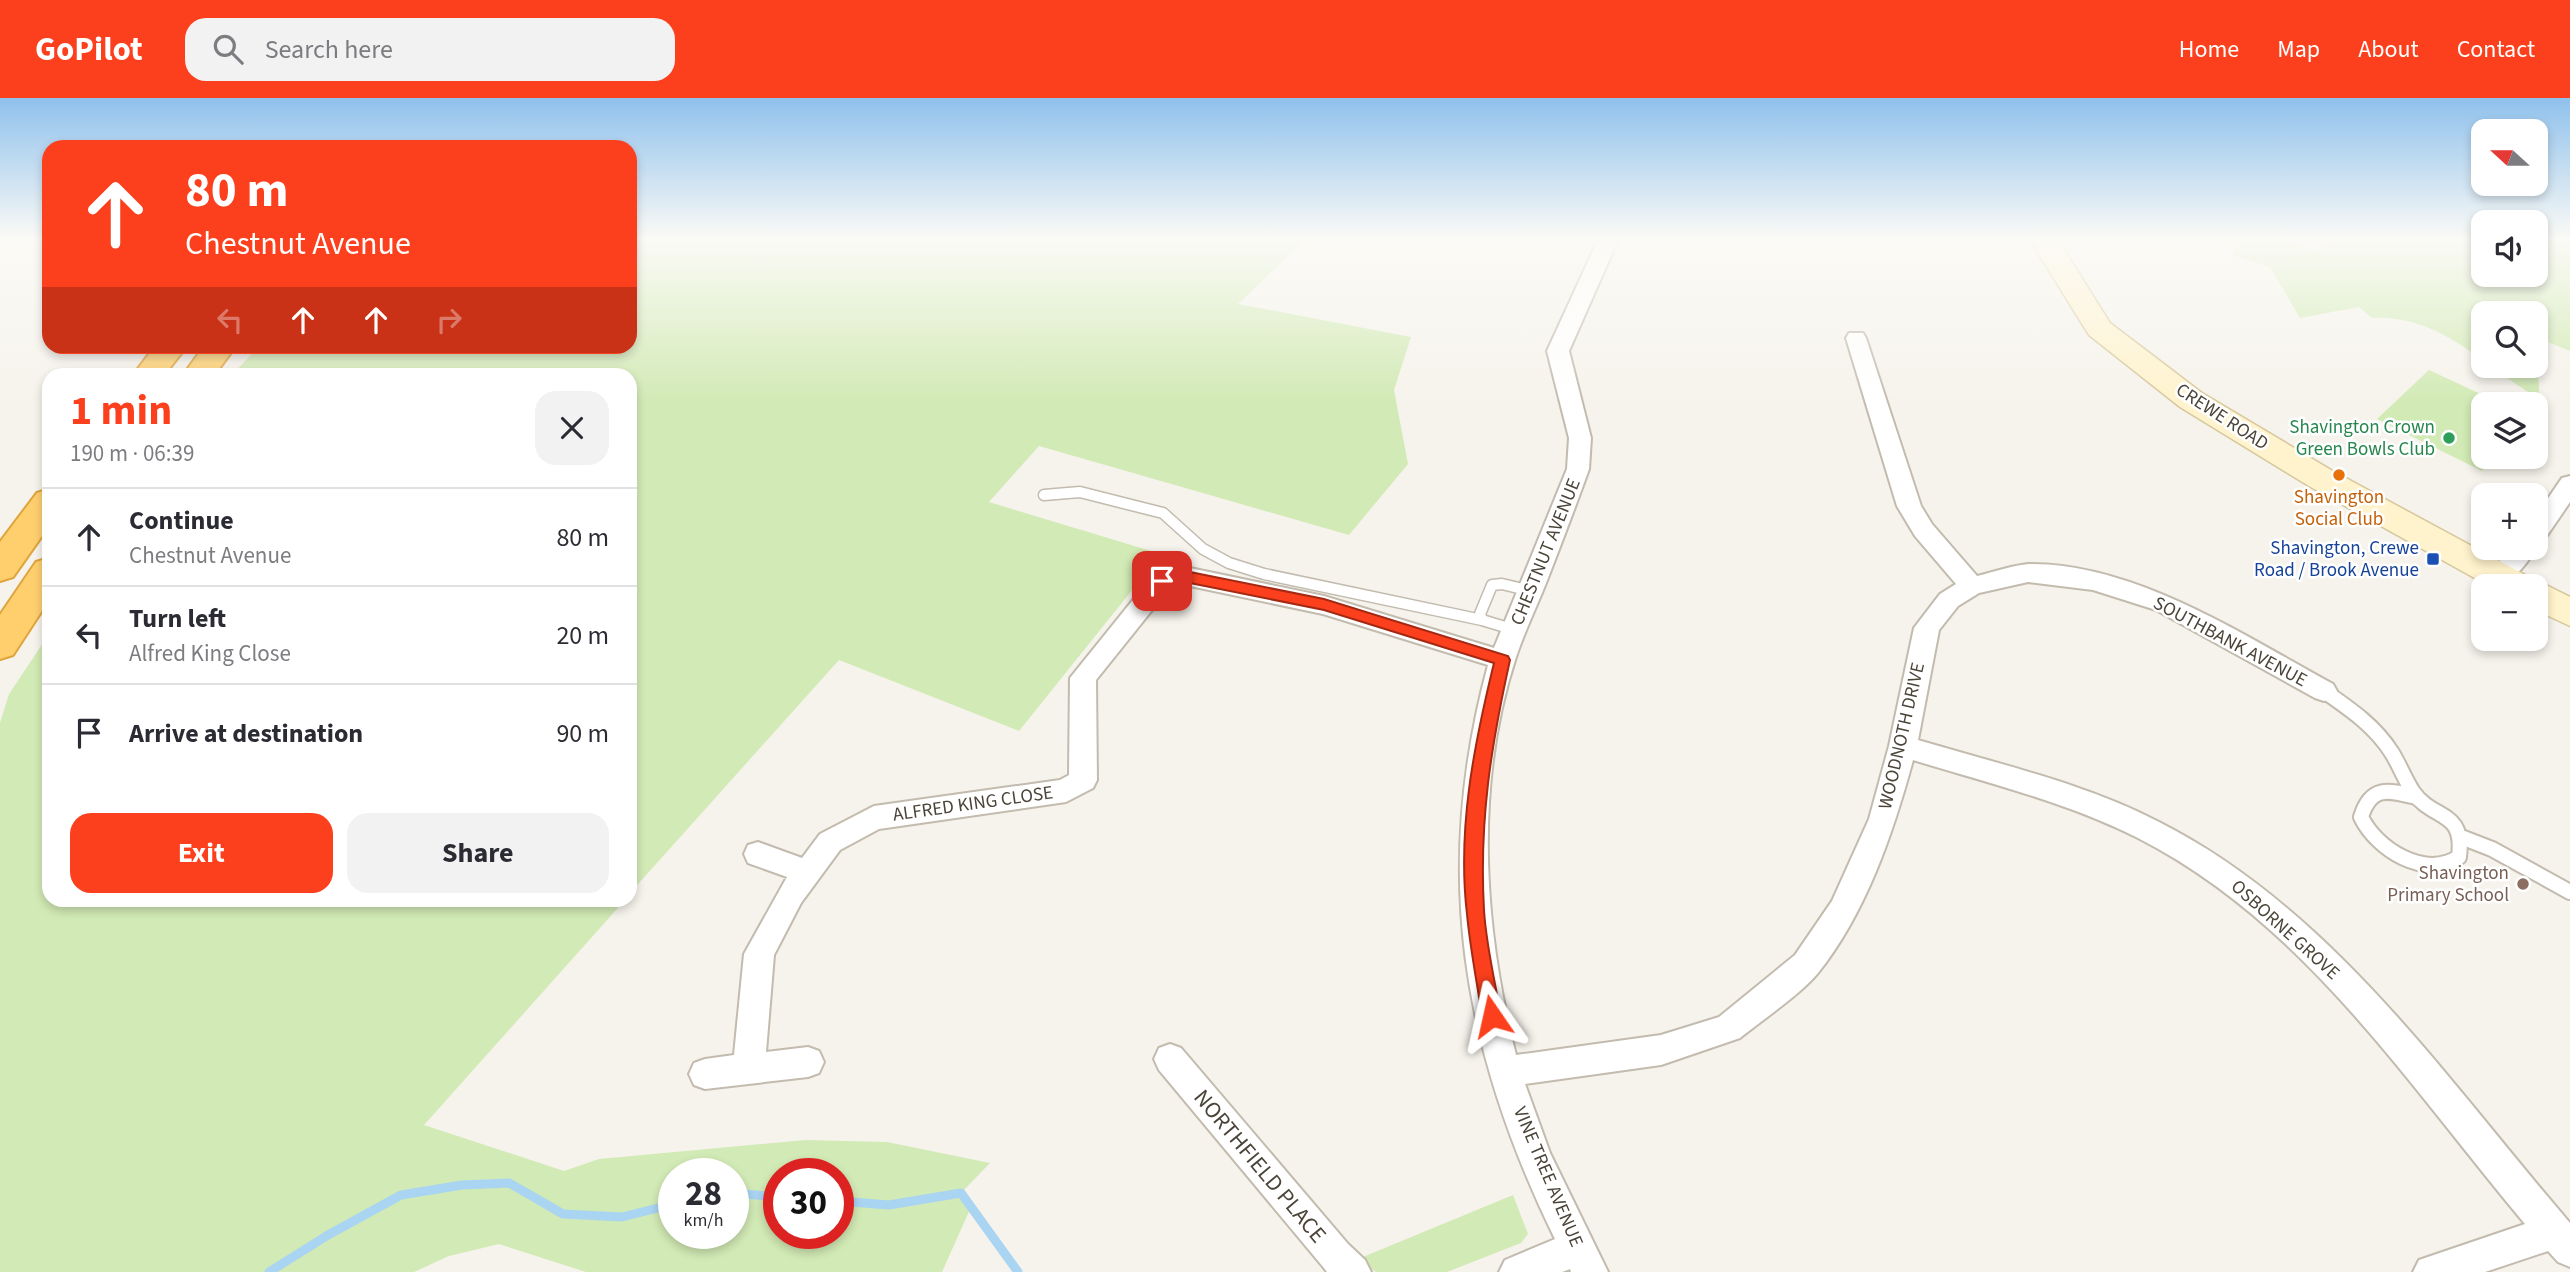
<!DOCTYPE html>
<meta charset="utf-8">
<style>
body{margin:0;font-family:"Source Sans 3",sans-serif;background:#f2f2f3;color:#2b2b33;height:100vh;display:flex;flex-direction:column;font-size:26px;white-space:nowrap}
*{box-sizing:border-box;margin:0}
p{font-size:23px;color:#7c7c81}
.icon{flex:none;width:38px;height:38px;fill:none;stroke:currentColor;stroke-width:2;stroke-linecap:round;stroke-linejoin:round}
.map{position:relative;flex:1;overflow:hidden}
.panel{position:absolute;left:42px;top:270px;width:595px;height:539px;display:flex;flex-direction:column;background:#fff;border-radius:21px;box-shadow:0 4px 10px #0003}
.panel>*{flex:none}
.banner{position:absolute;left:42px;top:42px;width:595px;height:214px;border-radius:21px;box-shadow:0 4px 10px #0003;background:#fc3f1d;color:#fff;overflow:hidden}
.needle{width:46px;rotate:291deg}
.tools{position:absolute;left:2471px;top:21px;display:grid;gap:14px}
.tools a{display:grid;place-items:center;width:77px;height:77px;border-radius:14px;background:#fff;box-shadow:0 4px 10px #0003;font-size:35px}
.speed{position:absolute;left:658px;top:1060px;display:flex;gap:14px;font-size:35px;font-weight:700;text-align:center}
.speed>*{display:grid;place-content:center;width:91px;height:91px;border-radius:50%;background:#fff;box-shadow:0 4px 10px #0003;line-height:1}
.speed small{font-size:18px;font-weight:400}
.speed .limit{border:10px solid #d22;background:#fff;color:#111}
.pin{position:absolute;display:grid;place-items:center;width:60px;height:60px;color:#fff;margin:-30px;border-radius:14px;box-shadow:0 4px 10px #0006}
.me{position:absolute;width:77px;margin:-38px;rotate:349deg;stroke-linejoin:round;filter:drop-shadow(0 0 5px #0008)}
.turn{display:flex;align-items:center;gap:24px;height:147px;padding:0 28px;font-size:32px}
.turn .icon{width:91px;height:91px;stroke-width:2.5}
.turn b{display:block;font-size:49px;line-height:60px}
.lanes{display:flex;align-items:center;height:66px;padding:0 28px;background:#0003;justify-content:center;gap:35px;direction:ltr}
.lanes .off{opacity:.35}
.round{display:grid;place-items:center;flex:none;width:74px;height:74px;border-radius:21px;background:#f2f2f3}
.head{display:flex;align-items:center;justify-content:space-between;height:119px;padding:0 28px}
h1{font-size:42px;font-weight:700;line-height:52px;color:#fc3f1d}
.primary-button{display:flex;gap:14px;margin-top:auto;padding:14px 28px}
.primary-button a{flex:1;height:80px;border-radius:21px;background:#fc3f1d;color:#fff;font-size:28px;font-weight:700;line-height:80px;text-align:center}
.primary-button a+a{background:#f2f2f3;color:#2b2b33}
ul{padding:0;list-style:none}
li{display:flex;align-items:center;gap:21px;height:98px;padding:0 28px;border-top:2px solid #e1e1e2}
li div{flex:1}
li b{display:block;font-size:26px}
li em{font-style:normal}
header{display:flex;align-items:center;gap:42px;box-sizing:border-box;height:98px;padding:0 35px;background:#fc3f1d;color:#fff}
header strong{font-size:33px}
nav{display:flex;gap:38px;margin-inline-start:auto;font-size:24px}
.search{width:490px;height:63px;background:#f2f2f3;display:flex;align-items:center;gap:18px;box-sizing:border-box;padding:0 24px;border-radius:21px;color:#7c7c81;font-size:26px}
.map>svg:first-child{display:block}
</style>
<header>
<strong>GoPilot</strong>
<div class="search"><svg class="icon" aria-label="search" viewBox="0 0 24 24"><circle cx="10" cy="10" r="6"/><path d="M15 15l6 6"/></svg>Search here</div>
<nav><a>Home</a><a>Map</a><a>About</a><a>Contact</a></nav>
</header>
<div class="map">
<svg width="2570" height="1174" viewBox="0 0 2570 1174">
<rect width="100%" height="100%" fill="#f6f3ec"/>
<!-- green -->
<path fill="#d2eab5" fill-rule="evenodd" d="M 630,142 L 1305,142 L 1238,206 L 1411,239 L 1394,292 L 1408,366 L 1349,437 L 1039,348 L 989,404 L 1161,456 L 1019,633 L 839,562 L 630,795 L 630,276 L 233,276 L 258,249 L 630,248 Z
M 2241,142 L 2281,142 L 2319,154 L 2332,142 L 2483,142 L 2483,177 L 2536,177 L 2536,142 L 2570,142 L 2570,253 L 2536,239 L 2536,215 L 2483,215 L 2483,263 C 2452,238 2413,217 2372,220 L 2359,209 L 2300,220 L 2270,169 L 2233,157 Z
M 2536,250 L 2540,302 L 2489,268 L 2536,268 Z
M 2429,272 L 2502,306 L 2483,306 L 2483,359 L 2496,359 L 2482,373 L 2377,321 Z
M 49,536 L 49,802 L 625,802 L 424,1027 L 564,1073 L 599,1061 L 806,1042 L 887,1044 L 990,1065 L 961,1095 L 971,1109 L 942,1174 L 586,1174 L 499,1146 L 449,1158 L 414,1174 L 0,1174 L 0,625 L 9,596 ZM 733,1076 L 733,1136 L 674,1136 L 674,1076 ZM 838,1076 L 838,1136 L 779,1136 L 779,1076 Z
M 1513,1097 L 1528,1136 L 1521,1145 L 1447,1174 L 1376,1174 L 1358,1161 Z"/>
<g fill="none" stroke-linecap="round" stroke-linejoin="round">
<!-- stream -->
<path stroke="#a9d4f2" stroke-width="9" d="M 733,1095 L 779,1099
M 838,1103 L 889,1107 L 961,1095 L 1018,1174
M 269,1174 L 328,1137 L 401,1097 L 462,1087 L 509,1085 L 563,1116 L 622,1119 L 674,1106"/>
<defs>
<path id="lane-far1" d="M 1044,397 L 1080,394 L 1163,415 L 1203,451 L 1229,465 L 1264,476 L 1482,522
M 1515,532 L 1482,522 L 1480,516 L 1492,487 L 1502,486 L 1531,493"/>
<path id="lane" d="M 2324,593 C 2350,611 2375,628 2392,655 C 2400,668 2405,682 2413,694 C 2433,723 2465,711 2459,759 C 2425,781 2377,752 2361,719 C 2371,687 2388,692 2416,699
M 2461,739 L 2492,751 L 2570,794"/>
<path id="street" d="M 1598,142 L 1618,142 L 1569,253 L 1591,340 L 1589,371 C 1576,407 1562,444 1548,480 C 1538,506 1525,532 1516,559 C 1474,687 1483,827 1516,957 L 1661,937 L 1719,919 L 1795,857 L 1832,803 L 1869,721 L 1889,648 L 1914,530 L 1940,496 L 1956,486 L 1915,438 L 1897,408 L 1846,240 L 1849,235 L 1863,235 L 1866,240 L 1921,408 L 1932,426 L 1977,478 C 1994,474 2013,467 2029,466 C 2135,465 2243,537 2333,586 L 2337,593 L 2333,600 L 2324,603 L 2315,600 L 2156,512 L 2093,492 L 2028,484 L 1979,495 L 1958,508 L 1939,532 L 1918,642 C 1998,666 2084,685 2159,724 C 2333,812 2446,981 2570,1125 L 2570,1169 L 2558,1164 L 2548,1153 L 2485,1174 L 2413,1174 L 2419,1162 L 2525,1126 C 2408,987 2305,825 2138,740 C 2067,704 1988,685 1913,662 C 1893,735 1866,815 1818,875 C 1802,895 1761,923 1740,940 L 1661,967 L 1525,986 L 1550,1055 L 1608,1174 L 1571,1174 L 1570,1171 L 1562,1174 L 1499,1174 L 1505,1162 L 1555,1141 C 1462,951 1432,774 1488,567 L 1323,516 L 1190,488 L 1169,491 L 1096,582 L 1097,682 L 1093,690 L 1066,704 L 879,731 L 840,752 L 801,805 L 774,857 L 766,954 L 808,949 L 819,953 L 824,964 L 819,975 L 808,979 L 705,991 L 694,987 L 689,976 L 694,965 L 705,961 L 734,957 L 744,856 L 787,779 L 748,765 L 744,756 L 748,747 L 758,744 L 802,760 L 820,736 L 874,708 L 1060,682 L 1069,677 L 1070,580 L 1153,477 L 1190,470 L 1324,498 L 1494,550 L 1567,371 L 1569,340 L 1547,253 Z
M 2570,378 L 2570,404 L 2544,442 L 2536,444 L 2536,418 L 2562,380 Z
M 2536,449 L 2536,450 C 2527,466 2509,491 2489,485 L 2486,479 L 2510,450 Z
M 1170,946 L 1181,950 L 1348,1146 L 1365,1162 L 1371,1174 L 1327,1174 L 1324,1170 L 1159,972 L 1154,961 L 1159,950 Z"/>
<path id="secondary" d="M 2030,142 L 2058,142 L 2110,225 L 2202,295 L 2331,372 L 2529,479 L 2533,485 L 2548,488 L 2570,499 L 2570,528 L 2536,512 L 2536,488 L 2489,488 L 2309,388 L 2180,309 L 2089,237 Z"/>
<path id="highway" d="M 155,248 L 187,248 L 165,276 L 134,276 Z
M 204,248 L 236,248 L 215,276 L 184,276 Z
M 49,391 L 49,428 L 13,479 L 0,483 L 0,444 L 37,395 Z
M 49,460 L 49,502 L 13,557 L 0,561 L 0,517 L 36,464 Z"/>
</defs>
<!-- lane-far1 casing -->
<use href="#lane-far1" stroke="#c2bbae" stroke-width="13"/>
<!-- lane casing -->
<use href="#lane" stroke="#c2bbae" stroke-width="18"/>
<!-- street casing -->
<use href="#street" stroke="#c2bbae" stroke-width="4"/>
<!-- secondary casing -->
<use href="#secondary" stroke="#d6c79b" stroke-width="3"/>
<!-- highway casing -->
<use href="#highway" stroke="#e0a43c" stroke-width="4"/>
<!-- lane-far1 -->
<use href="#lane-far1" stroke="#fff" stroke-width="10"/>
<!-- lane -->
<use href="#lane" stroke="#fff" stroke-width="14"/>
<!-- street -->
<use href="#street" fill="#fff" fill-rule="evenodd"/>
<!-- secondary -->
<use href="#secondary" fill="#fff3cd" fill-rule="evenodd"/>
<!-- highway -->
<use href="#highway" fill="#ffcf6e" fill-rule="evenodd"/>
</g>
<!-- sky -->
<linearGradient id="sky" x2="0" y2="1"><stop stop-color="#8fc1ec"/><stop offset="0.46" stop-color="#fbfaf6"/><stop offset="1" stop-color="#fbfaf6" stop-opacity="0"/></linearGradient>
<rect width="2570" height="306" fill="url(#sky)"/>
<!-- route -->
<path fill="#fc3f1d" stroke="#a42913" stroke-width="2" d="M 1190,474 L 1324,501 L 1508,558 L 1510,562 C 1491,648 1479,723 1484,812 C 1486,847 1495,883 1501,918 L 1498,924 L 1492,926 L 1485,924 L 1482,918 C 1477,884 1470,850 1467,816 C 1457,731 1474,647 1494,565 L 1324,512 L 1190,485 L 1162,488 L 1154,483 L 1162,477 Z"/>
<!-- markers -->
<circle fill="#2e9e5b" stroke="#fff" stroke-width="2.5" cx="2449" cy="340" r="7"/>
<circle fill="#e8710a" stroke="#fff" stroke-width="2.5" cx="2339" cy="377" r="7"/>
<rect fill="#1a4fb4" stroke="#fff" stroke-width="2.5" x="2426" y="454" width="14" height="14" rx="3.5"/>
<circle fill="#8d6e63" stroke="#fff" stroke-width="2.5" cx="2523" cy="786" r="7"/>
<g text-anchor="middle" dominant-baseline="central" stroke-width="5" stroke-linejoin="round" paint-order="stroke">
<!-- street labels -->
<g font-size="19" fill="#4b4439" stroke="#fff">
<text transform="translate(2222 319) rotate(33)">CREWE ROAD</text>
<text transform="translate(1546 454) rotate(-68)">CHESTNUT AVENUE</text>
<text transform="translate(2230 544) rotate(28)">SOUTHBANK AVENUE</text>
<text transform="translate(1902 638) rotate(-77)">WOODNOTH DRIVE</text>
<text transform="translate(973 706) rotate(-8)">ALFRED KING CLOSE</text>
<text transform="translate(2285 832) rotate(42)">OSBORNE GROVE</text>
<text transform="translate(1548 1079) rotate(67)">VINE TREE AVENUE</text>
</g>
<!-- leisure labels -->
<g font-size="19" fill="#27864d" stroke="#fff" text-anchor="end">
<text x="2435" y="329">Shavington Crown<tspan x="2435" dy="22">Green Bowls Club</tspan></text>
</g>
<!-- food labels -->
<g font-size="19" fill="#c56008" stroke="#fff">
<text x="2339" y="399">Shavington<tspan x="2339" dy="22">Social Club</tspan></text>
</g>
<!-- transit labels -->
<g font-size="19" fill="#164399" stroke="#fff" text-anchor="end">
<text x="2419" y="450">Shavington, Crewe<tspan x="2419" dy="22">Road / Brook Avenue</tspan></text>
</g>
<!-- education labels -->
<g font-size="19" fill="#785e54" stroke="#fff" text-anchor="end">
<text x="2509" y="775">Shavington<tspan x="2509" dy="22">Primary School</tspan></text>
</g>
<!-- near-street labels -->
<g font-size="23" fill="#4b4439" stroke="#fff">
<text transform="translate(1260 1068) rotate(50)">NORTHFIELD PLACE</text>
</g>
</g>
</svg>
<div class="tools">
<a><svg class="needle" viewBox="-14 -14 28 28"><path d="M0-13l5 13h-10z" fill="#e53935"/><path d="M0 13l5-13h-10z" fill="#7c7c81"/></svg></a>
<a><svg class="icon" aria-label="sound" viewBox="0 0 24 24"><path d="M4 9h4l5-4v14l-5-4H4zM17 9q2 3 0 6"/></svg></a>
<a><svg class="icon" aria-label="search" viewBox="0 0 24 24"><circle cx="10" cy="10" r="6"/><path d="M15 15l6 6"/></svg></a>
<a><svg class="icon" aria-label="layers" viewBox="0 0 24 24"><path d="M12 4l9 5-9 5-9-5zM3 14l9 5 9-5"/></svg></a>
<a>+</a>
<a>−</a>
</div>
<div class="speed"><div>28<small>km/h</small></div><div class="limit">30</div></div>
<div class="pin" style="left:1162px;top:483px;background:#d93025"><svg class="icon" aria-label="arrive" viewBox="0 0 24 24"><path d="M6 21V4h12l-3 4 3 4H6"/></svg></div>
<svg class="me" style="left:1492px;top:918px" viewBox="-20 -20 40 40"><path d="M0-17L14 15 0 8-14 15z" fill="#fc3f1d" stroke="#fff" stroke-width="4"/></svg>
<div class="banner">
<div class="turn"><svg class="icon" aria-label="ahead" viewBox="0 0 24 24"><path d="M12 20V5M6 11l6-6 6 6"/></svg><div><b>80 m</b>Chestnut Avenue</div></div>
<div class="lanes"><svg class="icon off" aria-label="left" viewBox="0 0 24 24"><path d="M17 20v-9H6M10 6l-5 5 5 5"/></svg><svg class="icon" aria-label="ahead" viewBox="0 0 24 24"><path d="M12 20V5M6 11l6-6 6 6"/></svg><svg class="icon" aria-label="ahead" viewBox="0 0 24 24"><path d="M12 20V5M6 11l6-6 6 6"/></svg><svg class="icon off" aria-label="right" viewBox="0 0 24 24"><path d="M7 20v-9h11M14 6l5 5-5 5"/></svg></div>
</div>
<section class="panel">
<div class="head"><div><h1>1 min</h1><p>190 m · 06:39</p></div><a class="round"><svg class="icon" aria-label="close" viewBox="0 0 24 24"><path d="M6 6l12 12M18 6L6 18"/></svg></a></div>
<ul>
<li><svg class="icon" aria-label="ahead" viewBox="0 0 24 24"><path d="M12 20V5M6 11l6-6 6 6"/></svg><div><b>Continue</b><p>Chestnut Avenue</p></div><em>80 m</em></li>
<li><svg class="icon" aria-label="left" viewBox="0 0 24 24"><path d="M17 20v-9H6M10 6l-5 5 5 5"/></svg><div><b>Turn left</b><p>Alfred King Close</p></div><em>20 m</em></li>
<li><svg class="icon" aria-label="arrive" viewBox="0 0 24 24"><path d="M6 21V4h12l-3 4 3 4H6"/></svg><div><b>Arrive at destination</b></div><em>90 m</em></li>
</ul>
<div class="primary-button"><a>Exit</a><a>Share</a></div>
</section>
</div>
